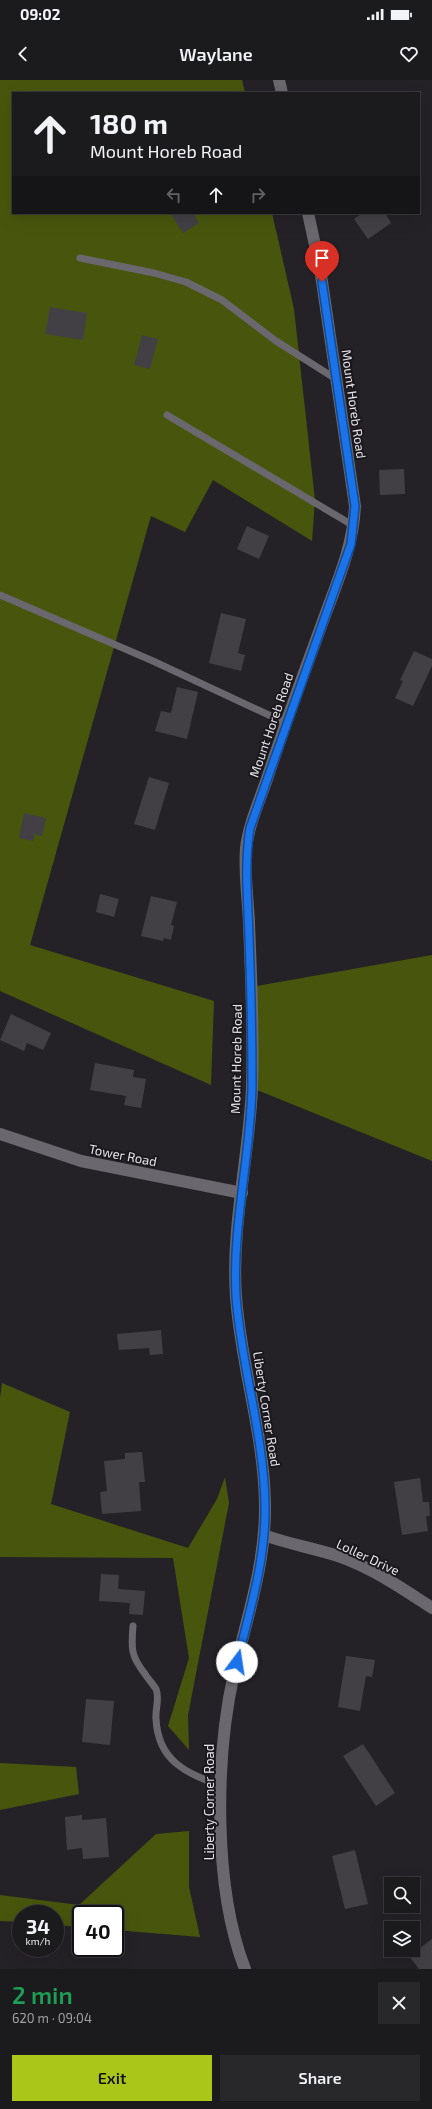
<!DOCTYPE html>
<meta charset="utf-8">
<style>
body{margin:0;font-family:"Exo 2",sans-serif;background:#28272a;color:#f1f3f6;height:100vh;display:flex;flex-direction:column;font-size:15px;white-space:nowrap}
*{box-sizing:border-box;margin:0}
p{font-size:13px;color:#a0a1a4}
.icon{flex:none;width:22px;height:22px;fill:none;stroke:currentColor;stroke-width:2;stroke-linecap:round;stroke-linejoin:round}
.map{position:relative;height:1889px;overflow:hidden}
.panel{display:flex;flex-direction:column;background:#1b1a1d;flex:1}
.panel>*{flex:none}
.hud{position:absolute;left:12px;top:12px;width:408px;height:122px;border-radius:0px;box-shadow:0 4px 16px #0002,0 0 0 1px #39383b;background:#1b1a1d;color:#f1f3f6;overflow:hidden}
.fabs{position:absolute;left:384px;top:1797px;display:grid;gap:8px}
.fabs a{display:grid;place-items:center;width:36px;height:36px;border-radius:0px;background:#1b1a1d;box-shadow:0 4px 16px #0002,0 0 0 1px #39383b;font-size:20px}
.speed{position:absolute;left:12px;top:1825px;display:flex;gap:8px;font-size:20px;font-weight:700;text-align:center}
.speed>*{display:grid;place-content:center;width:52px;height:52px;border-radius:50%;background:#1b1a1d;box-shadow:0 4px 16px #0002,0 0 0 1px #39383b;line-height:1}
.speed small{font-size:10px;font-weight:400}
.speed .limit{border:2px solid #111;border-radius:6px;background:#fff;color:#111}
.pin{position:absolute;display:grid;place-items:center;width:34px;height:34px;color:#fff;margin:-41px -17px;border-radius:50% 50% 50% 0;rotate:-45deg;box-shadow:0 0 4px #0007}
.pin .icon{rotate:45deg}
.me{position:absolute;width:44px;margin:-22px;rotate:14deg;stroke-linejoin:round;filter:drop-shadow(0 0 3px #0008)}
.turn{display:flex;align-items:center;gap:14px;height:84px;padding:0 12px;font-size:18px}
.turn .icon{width:52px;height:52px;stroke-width:2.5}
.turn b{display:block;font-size:28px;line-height:34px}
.lanes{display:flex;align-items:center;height:38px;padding:0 12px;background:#0003;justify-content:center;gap:20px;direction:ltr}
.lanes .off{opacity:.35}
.round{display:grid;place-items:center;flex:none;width:42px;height:42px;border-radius:0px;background:#28272a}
.summary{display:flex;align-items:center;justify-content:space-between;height:68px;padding:0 12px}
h1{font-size:24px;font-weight:600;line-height:30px;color:#1e9e55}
.action{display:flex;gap:8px;margin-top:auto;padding:8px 12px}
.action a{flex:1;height:46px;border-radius:0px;background:#aac719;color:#111;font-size:16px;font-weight:600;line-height:46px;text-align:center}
.action a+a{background:#28272a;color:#f1f3f6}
.status{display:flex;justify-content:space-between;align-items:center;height:28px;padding:0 20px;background:#1b1a1d;direction:ltr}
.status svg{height:11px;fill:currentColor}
header{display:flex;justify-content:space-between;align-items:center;height:52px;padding:0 12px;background:#1b1a1d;font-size:18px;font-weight:600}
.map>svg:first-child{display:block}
</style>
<div class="status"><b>09:02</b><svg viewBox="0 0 49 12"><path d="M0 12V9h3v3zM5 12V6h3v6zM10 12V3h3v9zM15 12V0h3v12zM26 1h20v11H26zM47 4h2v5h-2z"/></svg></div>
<header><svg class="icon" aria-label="back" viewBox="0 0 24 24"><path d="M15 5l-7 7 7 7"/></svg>Waylane<svg class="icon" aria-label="heart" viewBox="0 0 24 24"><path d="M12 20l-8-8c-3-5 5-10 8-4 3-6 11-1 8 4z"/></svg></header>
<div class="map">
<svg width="432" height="1889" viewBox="0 0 432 1889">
<rect width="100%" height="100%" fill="#242227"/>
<!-- forest -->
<path fill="#48560d" d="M 0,0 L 242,0 L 245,13 L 13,13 L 13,133 L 272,133 L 294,229 L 315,420 L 312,461 L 213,400 L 185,452 L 151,436 L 30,865 L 214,921 L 211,1005 L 0,911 Z
M 432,875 L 432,1081 L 252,1008 L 251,907 Z
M 2,1303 L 70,1332 L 51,1424 L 188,1468 L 217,1419 L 225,1397 L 229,1423 L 188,1635 L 189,1670 L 168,1646 L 189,1578 L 173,1478 L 0,1477 L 0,1318 Z
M 0,1683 L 76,1687 L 79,1714 L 0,1730 Z
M 189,1751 L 189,1807 L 200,1857 L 115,1850 L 115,1834 L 81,1834 L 81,1847 L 55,1845 L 55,1834 L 21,1834 L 21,1842 L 0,1841 L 0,1815 L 79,1825 L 156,1754 Z"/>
<!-- building -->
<path fill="#424045" d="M 170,133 L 193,133 L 199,143 L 183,153 Z
M 363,133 L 385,133 L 391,143 L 368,159 L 354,139 Z
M 50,227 L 87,233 L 83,260 L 45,254 Z
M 142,255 L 158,259 L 150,289 L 134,285 Z
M 404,389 L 405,414 L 380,415 L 379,390 Z
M 247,446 L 269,456 L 259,479 L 237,469 Z
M 221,533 L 246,539 L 238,573 L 245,575 L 241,591 L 209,583 Z
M 414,571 L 432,579 L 432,586 L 413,626 L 395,618 L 403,601 L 400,600 Z
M 177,607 L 198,612 L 187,659 L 155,651 L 161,631 L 171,633 Z
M 149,697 L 169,703 L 155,750 L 134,744 Z
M 24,733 L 46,738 L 42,756 L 35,754 L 33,761 L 19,758 Z
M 100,814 L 119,819 L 114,837 L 96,832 Z
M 151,816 L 177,822 L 171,845 L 174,846 L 171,860 L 164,858 L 163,861 L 141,856 Z
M 11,934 L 51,953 L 43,970 L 27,963 L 24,971 L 0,960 Z
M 95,983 L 134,990 L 133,997 L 146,999 L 141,1028 L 124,1025 L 126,1016 L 90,1010 Z
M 161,1250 L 163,1274 L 150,1275 L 149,1268 L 119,1270 L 117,1254 Z
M 142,1372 L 145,1402 L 139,1402 L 141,1431 L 102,1434 L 100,1412 L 107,1411 L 104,1381 L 125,1379 L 125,1373 Z
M 420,1398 L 423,1422 L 429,1422 L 430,1436 L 426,1436 L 428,1451 L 402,1455 L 394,1402 Z
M 101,1494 L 119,1495 L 118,1509 L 145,1511 L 143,1535 L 129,1534 L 130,1523 L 99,1521 Z
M 346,1576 L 375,1580 L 372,1597 L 366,1596 L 360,1631 L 338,1627 Z
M 86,1619 L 114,1621 L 110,1665 L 82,1662 Z
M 363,1664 L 395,1713 L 376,1726 L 343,1676 Z
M 82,1735 L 82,1740 L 106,1738 L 109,1777 L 83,1779 L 82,1768 L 67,1770 L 65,1737 Z
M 355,1770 L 368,1824 L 345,1829 L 332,1776 Z
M 432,1859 L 432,1889 L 419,1889 L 409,1876 Z"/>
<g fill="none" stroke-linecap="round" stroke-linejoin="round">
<!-- lane -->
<path stroke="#6a686e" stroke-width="7" d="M 80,178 L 154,193 L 186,202 L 222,220 L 276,261 L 336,299
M 167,335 L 354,446
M 0,515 L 153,581 L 286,643
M 133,1546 C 131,1569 131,1576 145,1594 C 148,1599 153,1604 156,1609 C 160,1619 155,1629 156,1639 C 158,1681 186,1693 221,1706"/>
<!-- street -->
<path stroke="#6a686e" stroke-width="12" d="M 0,1054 L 81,1081 L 242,1113
M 264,1455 C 288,1464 314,1468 338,1476 C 371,1487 403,1509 432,1528"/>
<!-- secondary -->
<path stroke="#6a686e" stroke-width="12" d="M 279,0 L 282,13
M 245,1889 C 213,1807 215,1678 234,1593 C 247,1537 266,1483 265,1424 C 264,1354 241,1286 236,1217 C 231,1147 249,1077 252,1008 C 254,953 251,897 249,843 C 248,819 244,792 246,768 C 249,743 260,720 268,696 C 285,644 304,593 323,541 C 337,502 353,468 355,426 L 320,188 L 308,133"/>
</g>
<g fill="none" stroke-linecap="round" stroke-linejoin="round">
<defs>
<path id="route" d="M 237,1582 C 250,1530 266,1479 265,1425 C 264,1354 241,1286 236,1216 C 232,1145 251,1075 252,1005 C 252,956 251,907 249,857 C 248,821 244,784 250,748 L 351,464 L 355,426 L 322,202"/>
</defs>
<!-- route casing -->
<use href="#route" stroke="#114b97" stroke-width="10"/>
<!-- route -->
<use href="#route" stroke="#1a73e8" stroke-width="7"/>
</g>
<g text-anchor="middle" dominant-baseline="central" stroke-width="4" stroke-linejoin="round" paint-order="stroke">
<!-- street labels -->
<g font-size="13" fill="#e4e3e7" stroke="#1a181d">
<text transform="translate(354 324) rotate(82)">Mount Horeb Road</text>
<text transform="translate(271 645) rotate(-71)">Mount Horeb Road</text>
<text transform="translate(236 979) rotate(-89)">Mount Horeb Road</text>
<text transform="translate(123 1075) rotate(11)">Tower Road</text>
<text transform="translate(267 1329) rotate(81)">Liberty Corner Road</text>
<text transform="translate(368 1477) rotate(25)">Loller Drive</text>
<text transform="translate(209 1722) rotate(-90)">Liberty Corner Road</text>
</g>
</g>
</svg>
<div class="fabs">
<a><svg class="icon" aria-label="search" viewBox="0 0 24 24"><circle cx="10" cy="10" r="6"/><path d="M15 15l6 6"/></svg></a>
<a><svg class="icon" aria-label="layers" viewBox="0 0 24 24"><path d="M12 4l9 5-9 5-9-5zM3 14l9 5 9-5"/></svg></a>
</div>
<div class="speed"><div>34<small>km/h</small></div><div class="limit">40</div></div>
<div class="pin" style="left:322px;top:202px;background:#d93025"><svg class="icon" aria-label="arrive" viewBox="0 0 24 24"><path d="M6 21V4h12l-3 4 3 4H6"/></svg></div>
<svg class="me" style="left:237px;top:1582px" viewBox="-20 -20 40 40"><circle r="19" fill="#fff"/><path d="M0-13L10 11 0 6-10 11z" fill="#1a73e8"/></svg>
<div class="hud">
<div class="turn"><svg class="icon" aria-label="ahead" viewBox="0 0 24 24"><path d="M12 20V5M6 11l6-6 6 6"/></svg><div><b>180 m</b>Mount Horeb Road</div></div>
<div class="lanes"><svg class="icon off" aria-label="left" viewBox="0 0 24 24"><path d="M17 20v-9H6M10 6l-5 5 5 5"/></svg><svg class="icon" aria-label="ahead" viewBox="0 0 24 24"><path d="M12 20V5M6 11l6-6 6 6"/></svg><svg class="icon off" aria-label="right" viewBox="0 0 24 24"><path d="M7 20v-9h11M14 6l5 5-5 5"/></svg></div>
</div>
</div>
<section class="panel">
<div class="summary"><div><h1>2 min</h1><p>620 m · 09:04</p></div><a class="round"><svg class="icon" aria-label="close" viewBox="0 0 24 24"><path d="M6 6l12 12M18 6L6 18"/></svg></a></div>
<div class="action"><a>Exit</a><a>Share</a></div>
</section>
